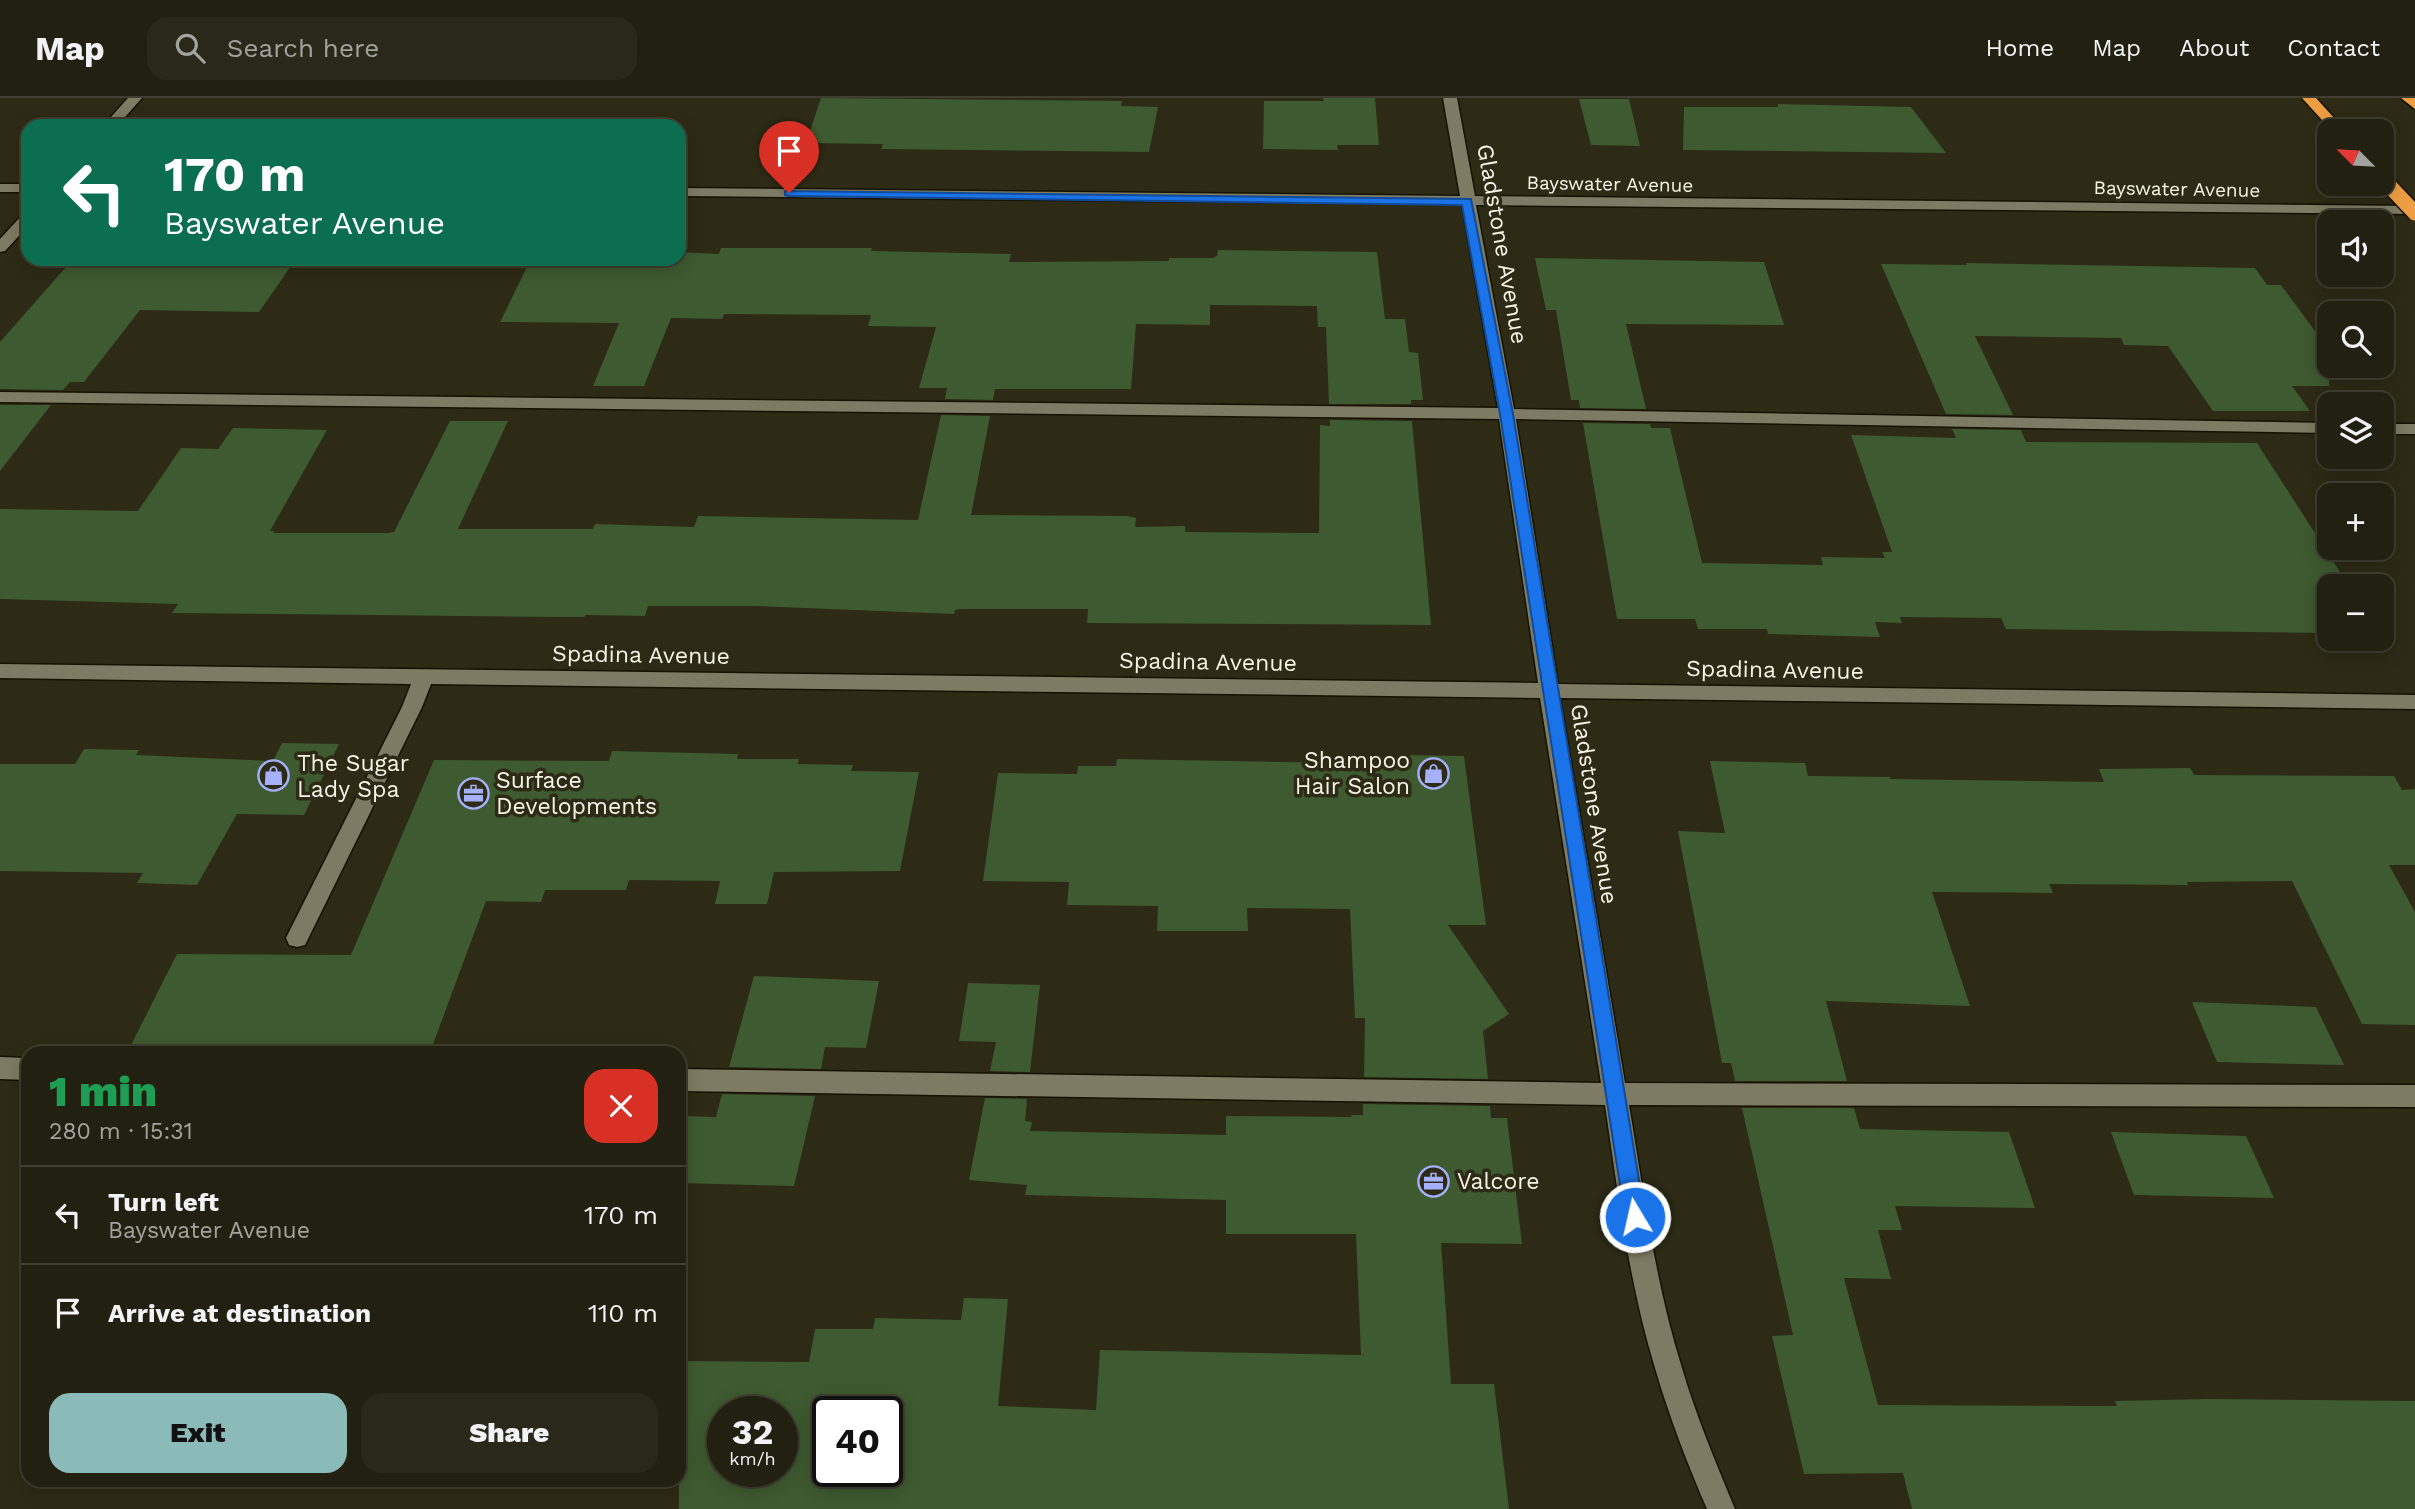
<!DOCTYPE html>
<meta charset="utf-8">
<style>
body{margin:0;font-family:"Work Sans",sans-serif;background:#2a2819;color:#f1f3f6;height:100vh;display:flex;flex-direction:column;font-size:26px;white-space:nowrap}
*{box-sizing:border-box;margin:0}
p{font-size:23px;color:#a2a39f}
.icon{flex:none;width:38px;height:38px;fill:none;stroke:currentColor;stroke-width:2;stroke-linecap:round;stroke-linejoin:round}
.map{position:relative;flex:1;overflow:hidden}
.sheet{position:absolute;left:21px;top:948px;width:665px;height:441px;display:flex;flex-direction:column;background:#222010;border-radius:21px;box-shadow:0 4px 18px #0003,0 0 0 2px #3f3e30}
.sheet>*{flex:none}
.top-card{position:absolute;left:21px;top:21px;width:665px;height:147px;border-radius:21px;box-shadow:0 4px 18px #0003,0 0 0 2px #3f3e30;background:#0b6e4f;color:#fff;overflow:hidden}
.needle{width:46px;rotate:294deg}
.buttons{position:absolute;left:2317px;top:21px;display:grid;gap:14px}
.buttons a{display:grid;place-items:center;width:77px;height:77px;border-radius:14px;background:#222010;box-shadow:0 4px 18px #0003,0 0 0 2px #3f3e30;font-size:35px}
.speed{position:absolute;left:707px;top:1298px;display:flex;gap:14px;font-size:35px;font-weight:700;text-align:center}
.speed>*{display:grid;place-content:center;width:91px;height:91px;border-radius:50%;background:#222010;box-shadow:0 4px 18px #0003,0 0 0 2px #3f3e30;line-height:1}
.speed small{font-size:18px;font-weight:400}
.speed .limit{border:4px solid #111;border-radius:10px;background:#fff;color:#111}
.pin{position:absolute;display:grid;place-items:center;width:60px;height:60px;color:#fff;margin:-72px -30px;border-radius:50% 50% 50% 0;rotate:-45deg;box-shadow:0 0 7px #0007}
.pin .icon{rotate:45deg}
.me{position:absolute;width:77px;margin:-38px;rotate:351deg;stroke-linejoin:round;filter:drop-shadow(0 0 5px #0008)}
.turn{display:flex;align-items:center;gap:24px;height:147px;padding:0 28px;font-size:32px}
.turn .icon{width:91px;height:91px;stroke-width:2.5}
.turn b{display:block;font-size:49px;line-height:60px}
.round{display:grid;place-items:center;flex:none;width:74px;height:74px;border-radius:21px;background:#2a2819}
.head{display:flex;align-items:center;justify-content:space-between;height:119px;padding:0 28px}
h1{font-size:42px;font-weight:800;line-height:52px;color:#1e9e55}
.button{display:flex;gap:14px;margin-top:auto;padding:14px 28px}
.button a{flex:1;height:80px;border-radius:21px;background:#8bbbb9;color:#111;font-size:28px;font-weight:800;line-height:80px;text-align:center}
.button a+a{background:#2a2819;color:#f1f3f6}
ul{padding:0;list-style:none}
li{display:flex;align-items:center;gap:21px;height:98px;padding:0 28px;border-top:2px solid #3f3e30}
li div{flex:1}
li b{display:block;font-size:26px}
li em{font-style:normal}
header{display:flex;align-items:center;gap:42px;box-sizing:border-box;height:98px;padding:0 35px;background:#222010;border-bottom:2px solid #3f3e30}
header strong{font-size:33px}
nav{display:flex;gap:38px;margin-inline-start:auto;font-size:24px}
.search{width:490px;height:63px;background:#2a2819;display:flex;align-items:center;gap:18px;box-sizing:border-box;padding:0 24px;border-radius:21px;color:#a2a39f;font-size:26px}
.map>svg:first-child{display:block}
</style>
<header>
<strong>Map</strong>
<div class="search"><svg class="icon" aria-label="search" viewBox="0 0 24 24"><circle cx="10" cy="10" r="6"/><path d="M15 15l6 6"/></svg>Search here</div>
<nav><a>Home</a><a>Map</a><a>About</a><a>Contact</a></nav>
</header>
<div class="map">
<svg width="2415" height="1411" viewBox="0 0 2415 1411">
<rect width="100%" height="100%" fill="#2d2a15"/>
<!-- building -->
<path fill="#3e5a30" fill-rule="evenodd" d="M 821,0 L 1122,3 L 1121,8 L 1158,9 L 1149,54 L 881,51 L 883,46 L 806,45 Z
M 1323,0 L 1375,0 L 1379,47 L 1337,47 L 1338,52 L 1263,51 L 1264,3 L 1324,3 Z
M 1579,1 L 1629,1 L 1640,48 L 1591,47 Z
M 1778,6 L 1911,9 L 1946,55 L 1683,52 L 1684,9 L 1778,9 Z
M 721,150 L 872,150 L 871,153 L 1011,156 L 1009,164 L 1169,163 L 1169,160 L 1213,160 L 1217,158 L 1218,152 L 1377,154 L 1385,221 L 1405,221 L 1409,254 L 1418,255 L 1423,302 L 1411,302 L 1411,306 L 1329,306 L 1326,229 L 1318,229 L 1317,208 L 1210,207 L 1210,227 L 1136,226 L 1131,291 L 995,291 L 993,302 L 945,301 L 947,290 L 919,290 L 936,229 L 868,228 L 871,217 L 724,216 L 722,221 L 671,220 L 644,288 L 593,288 L 619,225 L 500,224 L 531,161 L 679,161 L 679,154 L 719,156 Z
M 1535,160 L 1764,164 L 1784,227 L 1626,226 L 1646,311 L 1580,310 L 1579,302 L 1571,302 L 1556,212 L 1546,212 Z
M 73,161 L 296,161 L 259,214 L 140,212 L 84,284 L 70,284 L 63,292 L 0,291 L 0,244 Z
M 1966,165 L 2255,170 L 2267,187 L 2281,187 L 2329,252 L 2329,288 L 2292,288 L 2310,313 L 2213,313 L 2168,248 L 2124,247 L 2121,240 L 1975,238 L 2013,317 L 1946,316 L 1881,166 L 1967,167 Z
M 0,307 L 51,307 L 0,373 Z
M 941,317 L 990,318 L 971,417 L 1127,418 L 1136,420 L 1135,429 L 1185,428 L 1185,434 L 1319,435 L 1320,327 L 1330,328 L 1330,322 L 1412,323 L 1431,527 L 1087,525 L 1088,511 L 961,511 L 955,512 L 954,516 L 755,508 L 648,508 L 645,518 L 586,517 L 584,519 L 557,519 L 172,515 L 178,506 L 0,501 L 0,411 L 138,413 L 181,350 L 218,351 L 233,330 L 327,332 L 270,433 L 275,433 L 273,435 L 388,435 L 394,434 L 450,323 L 508,323 L 458,431 L 593,431 L 595,426 L 694,429 L 698,418 L 918,422 Z
M 1583,325 L 1650,326 L 1651,330 L 1670,330 L 1702,465 L 1823,467 L 1821,459 L 1885,460 L 1882,454 L 1892,454 L 1851,337 L 1956,340 L 1952,331 L 2021,332 L 2026,344 L 2257,345 L 2349,488 L 2329,488 L 2329,535 L 2006,531 L 2001,520 L 1900,519 L 1902,525 L 1875,524 L 1880,539 L 1768,536 L 1767,531 L 1698,531 L 1695,521 L 1617,521 Z
M 282,645 L 339,646 L 304,717 L 237,716 L 197,787 L 137,785 L 143,775 L 0,773 L 0,666 L 75,666 L 84,651 L 139,652 L 136,657 L 273,663 Z
M 612,653 L 738,656 L 737,661 L 799,661 L 798,666 L 853,667 L 851,673 L 919,674 L 900,773 L 774,774 L 767,806 L 715,806 L 720,783 L 629,782 L 626,792 L 545,792 L 541,804 L 486,803 L 432,949 L 131,947 L 177,856 L 351,857 L 434,662 L 609,663 Z
M 1401,657 L 1464,658 L 1486,827 L 1448,827 L 1509,916 L 1483,933 L 1488,981 L 1364,979 L 1365,920 L 1355,920 L 1350,811 L 1247,810 L 1248,833 L 1157,833 L 1158,808 L 1067,807 L 1069,784 L 983,783 L 998,675 L 1077,676 L 1078,668 L 1116,668 L 1117,661 L 1402,666 Z
M 1710,663 L 1805,665 L 1808,678 L 1890,679 L 1890,681 L 2104,684 L 2099,671 L 2190,670 L 2194,677 L 2394,678 L 2402,692 L 2415,691 L 2415,767 L 2389,767 L 2415,814 L 2415,927 L 2362,926 L 2292,783 L 2187,784 L 2188,787 L 2049,786 L 2053,795 L 1932,794 L 1970,908 L 1826,903 L 1847,983 L 1735,983 L 1731,965 L 1722,965 L 1678,733 L 1725,735 Z
M 754,878 L 879,883 L 866,950 L 825,949 L 821,971 L 729,969 Z
M 968,885 L 1040,887 L 1030,974 L 990,973 L 996,944 L 959,943 Z
M 2192,904 L 2316,909 L 2344,967 L 2217,964 Z
M 722,996 L 815,998 L 794,1088 L 679,1085 L 679,1018 L 716,1019 Z
M 985,1000 L 1027,1001 L 1025,1023 L 1032,1024 L 1030,1033 L 1226,1037 L 1226,1018 L 1352,1019 L 1351,1017 L 1363,1017 L 1363,1006 L 1490,1008 L 1491,1020 L 1507,1020 L 1522,1146 L 1441,1145 L 1451,1286 L 1494,1286 L 1509,1411 L 679,1411 L 679,1263 L 809,1264 L 815,1231 L 873,1231 L 875,1220 L 961,1222 L 964,1200 L 1008,1201 L 998,1308 L 1096,1312 L 1100,1252 L 1361,1257 L 1356,1136 L 1226,1136 L 1226,1102 L 1025,1097 L 1027,1087 L 969,1082 ZM 723,1314 L 782,1314 L 782,1374 L 723,1374 ZM 828,1314 L 887,1314 L 887,1374 L 828,1374 Z
M 1742,1010 L 1854,1010 L 1860,1031 L 2009,1034 L 2035,1110 L 1895,1108 L 1902,1132 L 1878,1132 L 1891,1181 L 1844,1180 L 1878,1307 L 2117,1308 L 2115,1303 L 2206,1301 L 2415,1303 L 2415,1411 L 1912,1411 L 1903,1375 L 1804,1376 L 1772,1238 L 1793,1237 Z
M 2111,1034 L 2246,1038 L 2274,1100 L 2134,1097 Z"/>
<g fill="none" stroke-linecap="round" stroke-linejoin="round">
<defs>
<path id="minor" d="M 128,0 L 142,0 L 117,28 L 103,28 Z
M 1443,0 L 1457,0 L 1475,98 L 2415,108 L 2415,116 L 1476,107 L 1514,311 L 2329,325 L 2329,335 L 1516,321 L 1558,586 L 2415,597 L 2415,611 L 1560,600 L 1625,985 L 2415,987 L 2415,1009 L 1629,1007 C 1644,1095 1655,1185 1682,1270 C 1696,1318 1716,1365 1735,1411 L 1707,1411 C 1687,1365 1669,1318 1655,1270 C 1629,1185 1618,1095 1605,1007 L 679,993 L 679,971 L 1601,985 L 1540,600 L 431,586 L 422,609 L 305,847 L 297,849 L 289,847 L 286,840 L 402,609 L 411,586 L 0,580 L 0,566 L 1538,585 L 1499,321 L 0,304 L 0,294 L 1498,310 L 1462,106 L 679,98 L 679,90 L 1460,98 Z
M 0,86 L 28,86 L 28,94 L 0,94 Z
M 28,115 L 28,128 L 5,153 L 0,154 L 0,141 L 23,116 Z
M 2382,326 L 2415,326 L 2415,336 L 2382,336 Z
M 0,959 L 28,960 L 28,982 L 0,981 Z"/>
<path id="highway" d="M 2302,0 L 2316,0 L 2346,33 L 2332,33 Z
M 2401,0 L 2415,0 L 2415,11 Z"/>
</defs>
<!-- minor casing -->
<use href="#minor" stroke="#151201" stroke-width="3"/>
<!-- highway casing -->
<use href="#highway" stroke="#151201" stroke-width="3"/>
<!-- minor -->
<use href="#minor" fill="#7e7b64" fill-rule="evenodd"/>
<!-- highway -->
<use href="#highway" fill="#ed9e43" fill-rule="evenodd"/>
<defs>
<path id="highway-bridge" d="M 2382,80 L 2415,115"/>
</defs>
<!-- highway-bridge casing -->
<use href="#highway-bridge" stroke="#151201" stroke-width="18" stroke-linecap="butt"/>
<!-- highway-bridge -->
<use href="#highway-bridge" stroke="#ed9e43" stroke-width="15"/>
</g>
<!-- route -->
<path fill="#1a73e8" stroke="#114b97" stroke-width="2" d="M 785,93 L 1471,101 L 1513,316 L 1645,1119 L 1642,1126 L 1635,1128 L 1628,1126 L 1625,1119 L 1500,316 L 1462,107 L 789,98 L 785,97 Z"/>
<!-- icons -->
<defs>
<symbol id="shop-ring" viewBox="-11 -11 22 22"><circle r="9.5" fill="#2d2a15" stroke="#a5b1fc" stroke-width="1.5"/><path d="M-5-2.5h2.3a2.7 3.5 0 0 1 5.4 0H5L5.5 6h-11ZM-1.5-2.5h3a1.5 2.3 0 0 0-3 0Z" fill="#a5b1fc"/></symbol>
<symbol id="office-ring" viewBox="-11 -11 22 22"><circle r="9.5" fill="#2d2a15" stroke="#a5b1fc" stroke-width="1.5"/><path d="M-6-3h4V-5.5h4V-3h4V5H-6ZM-1-4.5V-3h2v-1.5ZM-6 0V1H6V0Z" fill="#a5b1fc"/></symbol>
</defs>
<g fill-rule="evenodd">
<use href="#shop-ring" x="1416" y="658" width="35" height="35"/>
<use href="#shop-ring" x="256" y="660" width="35" height="35"/>
<use href="#office-ring" x="456" y="678" width="35" height="35"/>
<use href="#office-ring" x="1416" y="1066" width="35" height="35"/>
</g>
<g text-anchor="middle" dominant-baseline="central" stroke-width="7" stroke-linejoin="round" paint-order="stroke">
<!-- far-street labels -->
<g font-size="19" fill="#f5f4e7" stroke="#2d2a15">
<text transform="translate(1610 86) rotate(1)">Bayswater Avenue</text>
<text transform="translate(2177 91) rotate(1)">Bayswater Avenue</text>
</g>
<!-- street labels -->
<g font-size="23" fill="#f5f4e7" stroke="#2d2a15">
<text transform="translate(1502 146) rotate(80)">Gladstone Avenue</text>
<text transform="translate(641 557) rotate(1)">Spadina Avenue</text>
<text transform="translate(1208 564) rotate(1)">Spadina Avenue</text>
<text transform="translate(1775 572) rotate(1)">Spadina Avenue</text>
<text transform="translate(1594 706) rotate(81)">Gladstone Avenue</text>
</g>
<!-- poi labels -->
<g font-size="23" fill="#f5f4e7" stroke="#2d2a15" text-anchor="start">
<text x="1410" y="662" text-anchor="end">Shampoo<tspan x="1410" dy="26">Hair Salon</tspan></text>
<text x="297" y="665">The Sugar<tspan x="297" dy="26">Lady Spa</tspan></text>
<text x="496" y="682">Surface<tspan x="496" dy="26">Developments</tspan></text>
<text x="1457" y="1083">Valcore</text>
</g>
</g>
</svg>
<div class="buttons">
<a><svg class="needle" viewBox="-14 -14 28 28"><path d="M0-13l5 13h-10z" fill="#e53935"/><path d="M0 13l5-13h-10z" fill="#a2a39f"/></svg></a>
<a><svg class="icon" aria-label="sound" viewBox="0 0 24 24"><path d="M4 9h4l5-4v14l-5-4H4zM17 9q2 3 0 6"/></svg></a>
<a><svg class="icon" aria-label="search" viewBox="0 0 24 24"><circle cx="10" cy="10" r="6"/><path d="M15 15l6 6"/></svg></a>
<a><svg class="icon" aria-label="layers" viewBox="0 0 24 24"><path d="M12 4l9 5-9 5-9-5zM3 14l9 5 9-5"/></svg></a>
<a>+</a>
<a>−</a>
</div>
<div class="speed"><div>32<small>km/h</small></div><div class="limit">40</div></div>
<div class="pin" style="left:789px;top:95px;background:#d93025"><svg class="icon" aria-label="arrive" viewBox="0 0 24 24"><path d="M6 21V4h12l-3 4 3 4H6"/></svg></div>
<svg class="me" style="left:1635px;top:1119px" viewBox="-20 -20 40 40"><circle r="17" fill="#1a73e8" stroke="#fff" stroke-width="3"/><path d="M0-11L8 9 0 5-8 9z" fill="#fff"/></svg>
<div class="top-card">
<div class="turn"><svg class="icon" aria-label="left" viewBox="0 0 24 24"><path d="M17 20v-9H6M10 6l-5 5 5 5"/></svg><div><b>170 m</b>Bayswater Avenue</div></div>
</div>
<section class="sheet">
<div class="head"><div><h1>1 min</h1><p>280 m · 15:31</p></div><a class="round" style="background:#d93025;color:#fff"><svg class="icon" aria-label="close" viewBox="0 0 24 24"><path d="M6 6l12 12M18 6L6 18"/></svg></a></div>
<ul>
<li><svg class="icon" aria-label="left" viewBox="0 0 24 24"><path d="M17 20v-9H6M10 6l-5 5 5 5"/></svg><div><b>Turn left</b><p>Bayswater Avenue</p></div><em>170 m</em></li>
<li><svg class="icon" aria-label="arrive" viewBox="0 0 24 24"><path d="M6 21V4h12l-3 4 3 4H6"/></svg><div><b>Arrive at destination</b></div><em>110 m</em></li>
</ul>
<div class="button"><a>Exit</a><a>Share</a></div>
</section>
</div>
